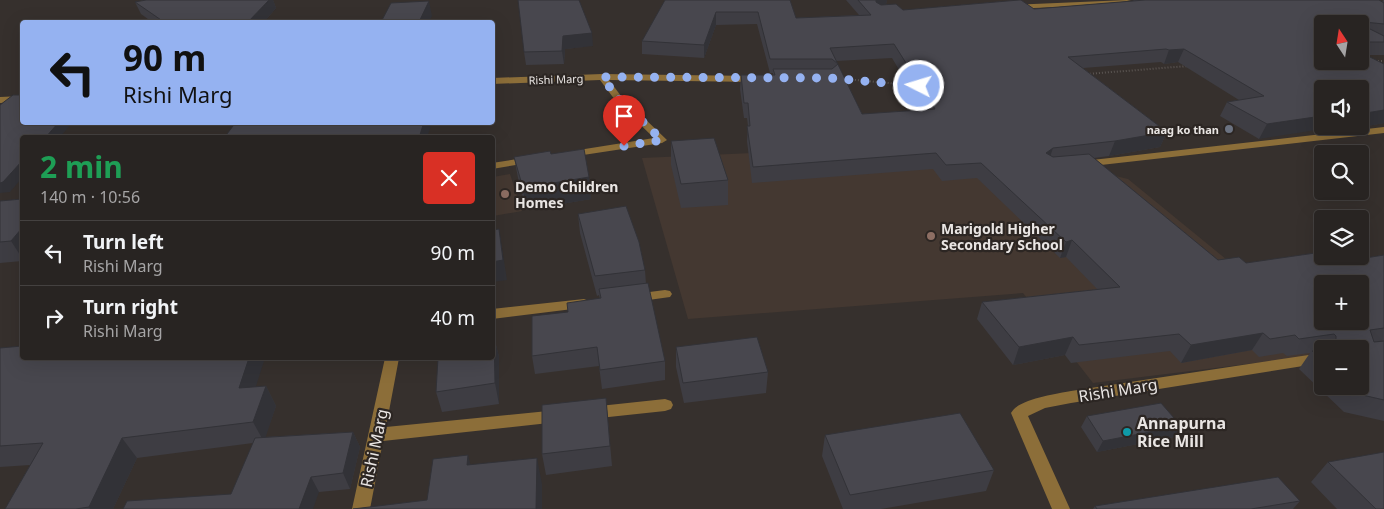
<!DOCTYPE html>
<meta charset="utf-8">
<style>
body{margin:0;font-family:"Noto Sans",sans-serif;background:#302c2a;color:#f1f3f6;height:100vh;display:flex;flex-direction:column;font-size:19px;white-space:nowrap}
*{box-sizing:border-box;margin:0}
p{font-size:16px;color:#a5a4a5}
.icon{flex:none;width:28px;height:28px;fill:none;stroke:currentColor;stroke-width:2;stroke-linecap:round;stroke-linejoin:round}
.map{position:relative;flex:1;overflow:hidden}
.panel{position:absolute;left:20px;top:135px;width:475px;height:225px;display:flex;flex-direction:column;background:#282422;border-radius:5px;box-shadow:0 5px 20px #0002,0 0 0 1px #444140}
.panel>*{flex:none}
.banner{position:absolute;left:20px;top:20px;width:475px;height:105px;border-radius:5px;box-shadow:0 5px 20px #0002,0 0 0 1px #444140;background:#95b2f1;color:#111;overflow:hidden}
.needle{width:32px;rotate:348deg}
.buttons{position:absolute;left:1314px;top:15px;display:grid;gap:10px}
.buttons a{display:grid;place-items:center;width:55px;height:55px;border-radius:5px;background:#282422;box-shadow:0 5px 20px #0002,0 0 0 1px #444140;font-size:25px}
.pin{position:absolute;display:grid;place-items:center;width:42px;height:42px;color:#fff;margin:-51px -21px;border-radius:50% 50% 50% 0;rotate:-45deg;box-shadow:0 0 5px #0007}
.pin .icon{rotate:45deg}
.me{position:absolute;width:55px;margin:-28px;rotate:275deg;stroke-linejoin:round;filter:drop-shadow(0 0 4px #0008)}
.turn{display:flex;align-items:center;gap:18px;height:105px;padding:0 20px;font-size:22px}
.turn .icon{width:65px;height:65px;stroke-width:2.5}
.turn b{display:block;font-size:35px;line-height:42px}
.round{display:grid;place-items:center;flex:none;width:52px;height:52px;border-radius:5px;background:#302c2a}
.overview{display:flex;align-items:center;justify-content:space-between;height:85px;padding:0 20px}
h1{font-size:30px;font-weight:700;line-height:38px;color:#1e9e55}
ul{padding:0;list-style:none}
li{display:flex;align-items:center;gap:15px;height:65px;padding:0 20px;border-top:1px solid #444140}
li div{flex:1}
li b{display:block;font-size:19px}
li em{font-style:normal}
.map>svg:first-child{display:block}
</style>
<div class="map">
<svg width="1384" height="509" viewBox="0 0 1384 509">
<rect width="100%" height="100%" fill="#36302d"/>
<!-- built -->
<path fill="#443831" d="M 977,143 L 1128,179 L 1336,349 L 1322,349 L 1322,355 L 1093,383 L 1023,293 L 688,319 L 642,158 Z
M 510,174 L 522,211 L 493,216 L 493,177 Z"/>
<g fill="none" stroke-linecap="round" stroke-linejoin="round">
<!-- path -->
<path stroke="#807b78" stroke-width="2" stroke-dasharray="0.5 2.5" stroke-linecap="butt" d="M 1375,61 L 1384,61
M 1087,74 L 1188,66
M 843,79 L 912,85"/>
<!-- minor -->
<path fill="#8c6e39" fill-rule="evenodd" d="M 1127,0 L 1135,2 L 1131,4 L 1013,9 L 1009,7 L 1013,5 Z
M 602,74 L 757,76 L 761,79 L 757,82 L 609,80 L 621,96 L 667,140 L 662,143 L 570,157 L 566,156 L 566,152 L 654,138 L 615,100 L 600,80 L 492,84 L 492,78 Z
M 22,96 L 22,102 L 0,103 L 0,97 Z
M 1384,127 L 1384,133 L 1083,167 L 1078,164 L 1083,161 Z
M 530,157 L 534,158 L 534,162 L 492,169 L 492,163 Z
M 665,290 L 670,291 L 672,294 L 670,297 L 634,302 L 627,298 L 634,294 Z
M 584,299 L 589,301 L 591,304 L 589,307 L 492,319 L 492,309 Z
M 1322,353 L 1322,363 L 1071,403 L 1045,408 L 1028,416 L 1070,509 L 1052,509 L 1011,413 C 1018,399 1056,394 1071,391 Z
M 385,358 L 399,358 L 386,427 L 558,410 L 564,412 L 566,416 L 564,420 L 558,422 L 383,441 L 370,509 L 352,509 Z
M 665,399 L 671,401 L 673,405 L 671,409 L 665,411 L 590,419 L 584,417 L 582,413 L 584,409 L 590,407 Z"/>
</g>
<!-- wall -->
<path fill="#3e3d43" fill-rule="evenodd" d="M 146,0 L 273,0 L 276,8 L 264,22 L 152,22 L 141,14 L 135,2 Z
M 665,0 L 790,0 L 796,18 L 859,15 L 846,0 L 887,0 L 886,4 L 903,10 L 1034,9 L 1133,1 L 1134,0 L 1379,0 L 1382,2 L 1383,0 L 1384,0 L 1384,55 L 1366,55 L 1384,123 L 1351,129 L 1346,126 L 1360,126 L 1360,89 L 1259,139 L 1220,116 L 1227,102 L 1239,100 L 1178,62 L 1164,64 L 1161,62 L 1083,68 L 1167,132 L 1160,147 L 1109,156 L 1094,158 L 1218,260 L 1246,263 L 1346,261 L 1384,255 L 1384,421 L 1344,412 L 1299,369 L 1310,353 L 1287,356 L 1283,353 L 1259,357 L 1252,350 L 1181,363 L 1170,351 L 1071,363 L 1065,355 L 1013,365 L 977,319 L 982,302 L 1098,290 L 1066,257 L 1060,258 L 977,178 L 942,181 L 933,169 L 752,183 L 747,141 L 748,126 L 747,118 L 744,118 L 740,89 L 741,75 L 773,75 L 773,73 L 770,73 L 757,24 L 716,25 L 704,58 L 642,54 L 642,41 ZM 1322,24 L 1360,24 L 1360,61 ZM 892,58 L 923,110 L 862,114 L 836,61 ZM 1322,349 L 1360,386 L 1322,386 Z
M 593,46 L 565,49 L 564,64 L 526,65 L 524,52 Z
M 671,141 L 728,180 L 728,205 L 681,208 L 671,165 Z
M 551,154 L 589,177 L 591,199 L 526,210 L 518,178 L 514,157 Z
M 22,199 L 22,261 L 0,263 L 0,201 Z
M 578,214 L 645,270 L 646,284 L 665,361 L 665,380 L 602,389 L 599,366 L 535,374 L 532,356 L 568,312 L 600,299 L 599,295 L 597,296 L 580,233 Z
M 494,337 L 499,357 L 499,404 L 442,412 L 436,392 Z
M 676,347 L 768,372 L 766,393 L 684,403 L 676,367 Z
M 0,348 L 256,387 L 266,386 L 276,406 L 265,437 L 353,432 L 360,447 L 350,489 L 319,492 L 231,494 L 253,443 L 137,458 L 113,509 L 5,509 L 30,465 L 0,467 Z
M 400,358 L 419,358 L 401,360 Z
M 606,398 L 612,466 L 546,475 L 542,454 Z
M 1087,416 L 1174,437 L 1097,452 L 1081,427 Z
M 825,435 L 994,470 L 986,491 L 881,509 L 843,509 L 822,456 Z
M 1328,462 L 1384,509 L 1337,509 L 1311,482 Z
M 1300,501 L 1293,509 L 1093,509 L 1095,506 Z"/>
<!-- shaded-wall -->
<path fill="#323237" d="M 269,0 L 273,0 L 276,8 L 264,22 L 248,22 Z
M 876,0 L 887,0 L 885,9 L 874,11 Z
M 429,1 L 432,16 L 429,22 L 419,22 Z
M 716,12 L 716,25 L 704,58 L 704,45 Z
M 592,33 L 593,46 L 565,49 L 564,64 L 562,51 L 563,36 Z
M 1184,49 L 1178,62 L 1164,64 L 1169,50 Z
M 1384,110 L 1384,123 L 1358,128 L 1359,126 L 1360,126 L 1360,124 L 1366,113 Z
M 1322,116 L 1322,126 L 1342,126 L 1259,139 L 1267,124 Z
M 59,122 L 73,122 L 59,138 L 45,138 Z
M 424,122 L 432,122 L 427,138 L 419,138 Z
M 1167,132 L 1160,147 L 1109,156 L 1115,141 Z
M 1053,148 L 1048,163 L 1046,153 Z
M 22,161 L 22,178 L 10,192 L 0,193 L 0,183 Z
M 589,177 L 591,199 L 526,210 L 523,188 Z
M 22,228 L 22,258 L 11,241 Z
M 499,229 L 507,280 L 492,282 L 492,262 Z
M 1072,240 L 1066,257 L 1060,258 L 1066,242 Z
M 1263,333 L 1252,350 L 1181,363 L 1191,345 Z
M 494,337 L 499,357 L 499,404 L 495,383 Z
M 1073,337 L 1065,355 L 1013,365 L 1019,347 Z
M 249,358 L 265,358 L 249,408 L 239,388 Z
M 266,386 L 276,406 L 264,442 L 253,422 Z
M 1181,426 L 1174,437 L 1097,452 L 1103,441 Z
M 353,432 L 360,447 L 350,489 L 343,473 Z
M 122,438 L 137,458 L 113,509 L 90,509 L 89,507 Z
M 468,455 L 475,481 L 467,465 Z
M 537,458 L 542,484 L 542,509 L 536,509 Z
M 311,477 L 319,492 L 313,509 L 299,509 Z"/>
<!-- building -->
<path fill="#48474e" stroke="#323237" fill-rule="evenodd" d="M 146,0 L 269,0 L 248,22 L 164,22 L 135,2 Z
M 518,0 L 579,0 L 592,33 L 563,36 L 562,51 L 524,52 Z
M 665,0 L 790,0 L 796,18 L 871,15 L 858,0 L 876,0 L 876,2 L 881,5 L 896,4 L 903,10 L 1019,0 L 1021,0 L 1034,9 L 1145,0 L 1379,0 L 1384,3 L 1384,24 L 1354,21 L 1359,24 L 1322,24 L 1322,61 L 1360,61 L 1360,52 L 1384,64 L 1384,110 L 1360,114 L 1360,89 L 1322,89 L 1322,116 L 1267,124 L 1227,102 L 1264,96 L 1184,49 L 1169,50 L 1166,49 L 1068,57 L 1167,132 L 1115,141 L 1053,148 L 1046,153 L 1053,157 L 1089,154 L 1218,260 L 1239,257 L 1246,263 L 1322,252 L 1322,256 L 1339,256 L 1346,261 L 1384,255 L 1384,328 L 1370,330 L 1374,342 L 1384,341 L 1384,400 L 1358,394 L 1349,386 L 1360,386 L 1360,349 L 1324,349 L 1336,347 L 1336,336 L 1334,334 L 1299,339 L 1295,335 L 1270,339 L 1263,333 L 1191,345 L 1179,334 L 1079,345 L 1073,337 L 1019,347 L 982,302 L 1120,287 L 1072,240 L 1066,242 L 981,163 L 946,165 L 936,153 L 753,167 L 747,126 L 750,126 L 748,103 L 744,103 L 741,75 L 775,75 L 773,69 L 832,69 L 838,64 L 832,59 L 770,59 L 758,12 L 716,12 L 704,45 L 642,41 ZM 894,44 L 935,109 L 862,114 L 830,48 ZM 1322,284 L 1360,284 L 1360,321 L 1322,321 Z
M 429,1 L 419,22 L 381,22 L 391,3 Z
M 1360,24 L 1384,36 L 1384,42 L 1360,42 Z
M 13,95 L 22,95 L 22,122 L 59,122 L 45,138 L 22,138 L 22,161 L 3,182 L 0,183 L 0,105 Z
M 236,122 L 424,122 L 419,138 L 224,138 Z
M 714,138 L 728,180 L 681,184 L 671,141 Z
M 584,149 L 589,177 L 523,188 L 514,157 L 550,151 L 551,154 Z
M 22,199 L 22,228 L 11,241 L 0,242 L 0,201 Z
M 626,206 L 639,242 L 645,270 L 595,276 L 578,214 Z
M 499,229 L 503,260 L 492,262 L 492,230 Z
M 648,283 L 665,361 L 600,370 L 597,347 L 532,356 L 532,316 L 568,312 L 567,303 L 601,298 L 599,289 Z
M 492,337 L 494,337 L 495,383 L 436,392 L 438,358 L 492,358 Z
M 757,337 L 768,372 L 683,383 L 676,347 Z
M 22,346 L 22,358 L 249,358 L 239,388 L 266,386 L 253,422 L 122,438 L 89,507 L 76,509 L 5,509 L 43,443 L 0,446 L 0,348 Z
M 1322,349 L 1322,361 L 1312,351 Z
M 606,398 L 610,446 L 542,454 L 542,405 Z
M 1161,403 L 1181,426 L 1103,441 L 1087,416 Z
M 960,413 L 994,470 L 850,495 L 825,435 Z
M 353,432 L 343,473 L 311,477 L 299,509 L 123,509 L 127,501 L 231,494 L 255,438 Z
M 1384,452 L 1384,509 L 1376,509 L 1328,462 Z
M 468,455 L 467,465 L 537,458 L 536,509 L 353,509 L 427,500 L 433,459 Z
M 1278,477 L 1300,501 L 1251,509 L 1097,509 L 1095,506 Z"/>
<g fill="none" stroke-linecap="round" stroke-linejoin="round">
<!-- route -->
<path stroke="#95b2f1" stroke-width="9" stroke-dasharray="0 16.2" d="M 624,146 L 662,140 L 618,98 L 602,77 L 830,78 L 919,86"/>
</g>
<!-- markers -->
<circle fill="#6b7280" stroke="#2c2623" stroke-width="2" cx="1229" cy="129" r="5"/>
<g fill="#8d6e63" stroke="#2c2623" stroke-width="2">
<circle cx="505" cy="194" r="5"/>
<circle cx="931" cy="236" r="5"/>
</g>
<circle fill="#0f9aa8" stroke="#2c2623" stroke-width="2" cx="1127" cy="432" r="5"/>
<g text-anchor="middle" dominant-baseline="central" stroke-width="4.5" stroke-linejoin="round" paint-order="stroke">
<!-- far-street labels -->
<g font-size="11" fill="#e9e5e3" stroke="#2c2623">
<text transform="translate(556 79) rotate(-2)">Rishi Marg</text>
</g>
<!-- far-poi labels -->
<g font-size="11" font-weight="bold" fill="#e9e5e3" stroke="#2c2623" text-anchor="end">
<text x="1219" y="129">naag ko than</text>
</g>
<!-- poi labels -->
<g font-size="14" font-weight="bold" fill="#e9e5e3" stroke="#2c2623" text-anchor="start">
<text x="515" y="186">Demo Children<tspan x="515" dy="16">Homes</tspan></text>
<text x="941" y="228">Marigold Higher<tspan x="941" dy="16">Secondary School</tspan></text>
</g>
<!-- near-street labels -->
<g font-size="16" fill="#e9e5e3" stroke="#2c2623">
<text transform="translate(1118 390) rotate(-9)">Rishi Marg</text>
<text transform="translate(374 448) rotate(-78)">Rishi Marg</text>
</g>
<!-- near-poi labels -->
<g font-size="16" font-weight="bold" fill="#e9e5e3" stroke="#2c2623" text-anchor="start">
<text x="1137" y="423">Annapurna<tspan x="1137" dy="18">Rice Mill</tspan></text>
</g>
</g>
</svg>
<div class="buttons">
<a><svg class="needle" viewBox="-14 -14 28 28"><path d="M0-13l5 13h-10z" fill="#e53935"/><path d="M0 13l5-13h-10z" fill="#a5a4a5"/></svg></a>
<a><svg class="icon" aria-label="sound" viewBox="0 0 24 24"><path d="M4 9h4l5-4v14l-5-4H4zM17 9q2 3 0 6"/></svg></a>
<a><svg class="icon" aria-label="search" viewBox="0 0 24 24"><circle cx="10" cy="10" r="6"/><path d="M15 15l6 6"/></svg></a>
<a><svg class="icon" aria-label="layers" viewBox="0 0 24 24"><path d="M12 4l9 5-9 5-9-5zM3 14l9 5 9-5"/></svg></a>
<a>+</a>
<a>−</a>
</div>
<div class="pin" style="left:624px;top:146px;background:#d93025"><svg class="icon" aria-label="arrive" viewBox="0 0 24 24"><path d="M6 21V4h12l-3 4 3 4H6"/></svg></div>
<svg class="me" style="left:919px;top:86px" viewBox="-20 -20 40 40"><circle r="17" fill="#95b2f1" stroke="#fff" stroke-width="3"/><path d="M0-11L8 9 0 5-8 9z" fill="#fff"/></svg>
<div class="banner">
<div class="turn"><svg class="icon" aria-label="left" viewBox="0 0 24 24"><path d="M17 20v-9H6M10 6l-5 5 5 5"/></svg><div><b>90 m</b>Rishi Marg</div></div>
</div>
<section class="panel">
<div class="overview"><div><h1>2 min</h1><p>140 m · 10:56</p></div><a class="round" style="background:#d93025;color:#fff"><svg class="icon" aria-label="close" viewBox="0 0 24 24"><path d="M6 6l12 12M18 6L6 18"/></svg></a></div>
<ul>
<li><svg class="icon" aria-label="left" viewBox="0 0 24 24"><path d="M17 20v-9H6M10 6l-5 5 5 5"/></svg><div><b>Turn left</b><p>Rishi Marg</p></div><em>90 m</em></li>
<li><svg class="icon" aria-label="right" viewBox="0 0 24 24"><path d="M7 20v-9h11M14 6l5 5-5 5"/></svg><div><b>Turn right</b><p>Rishi Marg</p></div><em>40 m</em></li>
</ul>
</section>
</div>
